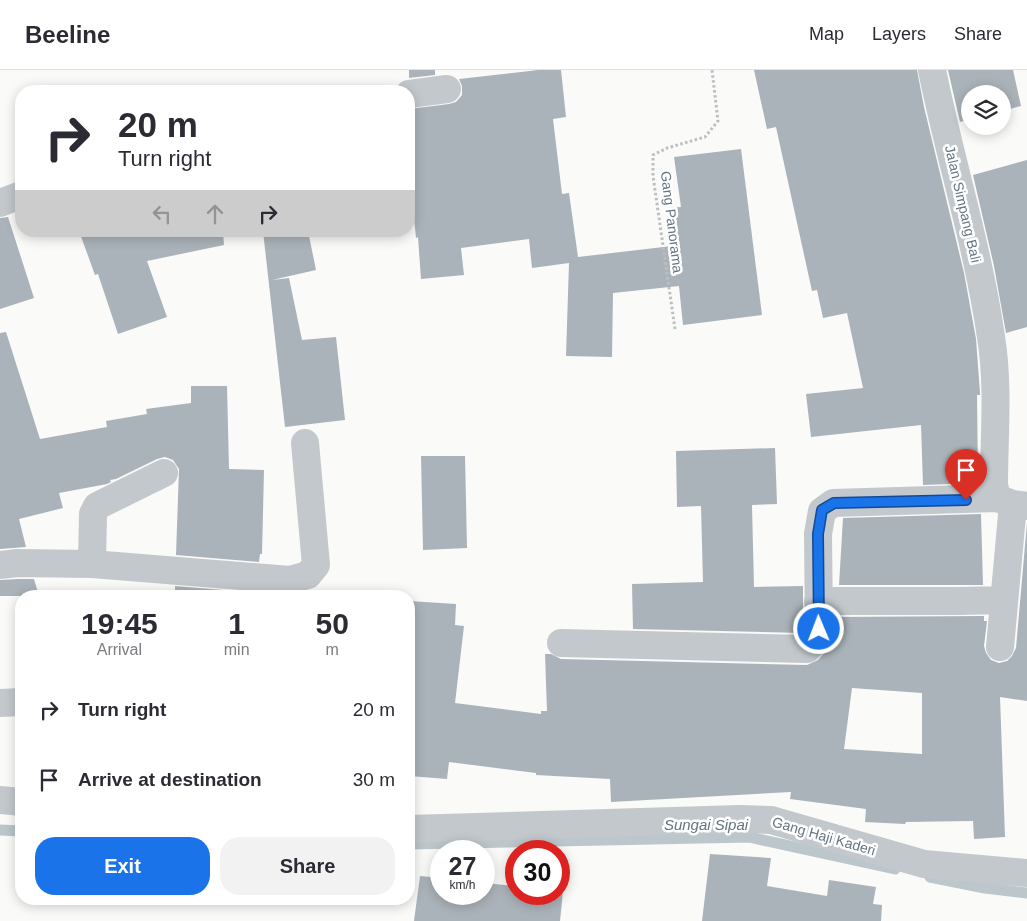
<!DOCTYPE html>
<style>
body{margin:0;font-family:Helvetica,sans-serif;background:#f2f2f3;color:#2b2b33;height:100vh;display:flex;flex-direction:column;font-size:19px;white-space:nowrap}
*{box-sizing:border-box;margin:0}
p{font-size:16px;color:#7c7c81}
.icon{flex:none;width:28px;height:28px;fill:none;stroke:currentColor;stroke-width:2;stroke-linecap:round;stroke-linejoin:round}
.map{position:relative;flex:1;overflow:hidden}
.panel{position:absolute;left:15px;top:520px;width:400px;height:315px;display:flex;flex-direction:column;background:#fff;border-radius:20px;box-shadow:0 2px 12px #0003}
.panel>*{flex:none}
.top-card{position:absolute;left:15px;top:15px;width:400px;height:152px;border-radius:20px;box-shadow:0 2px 12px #0003;background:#fff;color:#2b2b33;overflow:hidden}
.tools{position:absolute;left:961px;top:15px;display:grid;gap:10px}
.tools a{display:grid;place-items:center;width:50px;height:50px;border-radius:50%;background:#fff;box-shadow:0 2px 12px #0003;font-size:25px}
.speed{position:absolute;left:430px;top:770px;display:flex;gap:10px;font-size:25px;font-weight:700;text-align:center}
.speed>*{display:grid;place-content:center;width:65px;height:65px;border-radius:50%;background:#fff;box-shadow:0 2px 12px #0003;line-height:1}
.speed small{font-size:12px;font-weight:400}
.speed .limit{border:8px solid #d22;background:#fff;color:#111}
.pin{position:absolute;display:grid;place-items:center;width:42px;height:42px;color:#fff;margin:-51px -21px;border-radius:50% 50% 50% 0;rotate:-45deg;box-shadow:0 0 5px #0007}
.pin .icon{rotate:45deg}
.me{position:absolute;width:55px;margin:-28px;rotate:359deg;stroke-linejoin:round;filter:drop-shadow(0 0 4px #0008)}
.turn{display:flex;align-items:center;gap:18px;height:105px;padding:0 20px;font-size:22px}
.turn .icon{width:65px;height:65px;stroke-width:2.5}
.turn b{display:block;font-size:35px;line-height:42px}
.lanes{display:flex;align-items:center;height:48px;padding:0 20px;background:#0003;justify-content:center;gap:25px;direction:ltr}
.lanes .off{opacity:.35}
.eta{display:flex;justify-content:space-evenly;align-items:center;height:85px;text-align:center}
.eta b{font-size:30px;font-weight:600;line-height:35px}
.action{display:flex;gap:10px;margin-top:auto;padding:10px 20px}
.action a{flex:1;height:58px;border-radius:20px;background:#1a73e8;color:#fff;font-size:20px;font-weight:600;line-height:58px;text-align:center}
.action a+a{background:#f2f2f3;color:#2b2b33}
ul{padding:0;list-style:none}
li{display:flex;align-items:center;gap:15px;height:70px;padding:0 20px}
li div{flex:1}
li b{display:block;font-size:19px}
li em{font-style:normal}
header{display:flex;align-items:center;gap:30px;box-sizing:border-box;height:70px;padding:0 25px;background:#fff;border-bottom:1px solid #e1e1e2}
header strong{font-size:24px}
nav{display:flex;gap:28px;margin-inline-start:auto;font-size:18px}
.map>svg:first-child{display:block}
</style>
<header>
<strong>Beeline</strong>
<nav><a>Map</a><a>Layers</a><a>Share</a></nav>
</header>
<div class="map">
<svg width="1027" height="851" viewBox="0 0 1027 851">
<rect width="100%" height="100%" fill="#fafaf8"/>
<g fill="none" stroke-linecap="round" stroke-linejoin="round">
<!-- stream -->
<path stroke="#bbc7cb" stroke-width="11" d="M 0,760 L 21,761
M 409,774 L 749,767 L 895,799
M 930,807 L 985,818 L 1027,823"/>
</g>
<!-- building -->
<path fill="#aab3b9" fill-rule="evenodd" d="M 409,0 L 435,0 L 435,5 L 409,8 Z
M 538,0 L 561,0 L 566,47 L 553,49 L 562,124 L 569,123 L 578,187 L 672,176 L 668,138 L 681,137 L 674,87 L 741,79 L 762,245 L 683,255 L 679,216 L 613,223 L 612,287 L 566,286 L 569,193 L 532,198 L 529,169 L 461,178 L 464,205 L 421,209 L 418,167 L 416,168 L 413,138 L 409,138 L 409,39 L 449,34 L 456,32 L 462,25 L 462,16 L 459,9 Z
M 754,0 L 917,0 L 924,37 L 964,203 L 976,269 L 980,323 L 980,325 L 977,325 L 978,413 L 923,415 L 921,355 L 811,367 L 806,324 L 863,318 L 847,243 L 823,248 L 817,220 L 812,221 L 776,57 L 767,59 Z
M 948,0 L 1013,0 L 1021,36 L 1002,41 L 1002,24 L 970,24 L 970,49 L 960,52 Z
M 1027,90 L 1027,257 L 1006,263 L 994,196 L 973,105 Z
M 8,147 L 34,228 L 0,239 L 0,148 Z
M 79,161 L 223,161 L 224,175 L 147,191 L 167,247 L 118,264 L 98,204 L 95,205 Z
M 263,161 L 308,161 L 316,200 L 272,210 L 289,208 L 302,270 L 336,267 L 345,350 L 285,357 Z
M 6,262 L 40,369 L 107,357 L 106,351 L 147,344 L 146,339 L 191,333 L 191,316 L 227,316 L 229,399 L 264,400 L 262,484 L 260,484 L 259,492 L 176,485 L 179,399 L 173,390 L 165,387 L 157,389 L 116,409 L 110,410 L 111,412 L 107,414 L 59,423 L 63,438 L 19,449 L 26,477 L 0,479 L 0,263 Z
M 775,378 L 777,434 L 752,435 L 754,517 L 803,516 L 803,557 L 801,563 L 633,559 L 632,514 L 703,512 L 701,436 L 677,437 L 676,381 Z
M 421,386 L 465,386 L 467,478 L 423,480 Z
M 981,444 L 983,515 L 834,515 L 839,515 L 843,448 Z
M 1027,453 L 1027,631 L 1000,627 L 1005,767 L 974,769 L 973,751 L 906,752 L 905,754 L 865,752 L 866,739 L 790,729 L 791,722 L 611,732 L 610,709 L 536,705 L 536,703 L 449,692 L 447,709 L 409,706 L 409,531 L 456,534 L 455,555 L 464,556 L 455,633 L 541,644 L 541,641 L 547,641 L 545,584 L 551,584 L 561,589 L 807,595 L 818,590 L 830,576 L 834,564 L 834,547 L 984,546 L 984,551 L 987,551 L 984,576 L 986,583 L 991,590 L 999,593 L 1007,591 L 1012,586 L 1016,578 ZM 852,618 L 922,623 L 922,684 L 844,679 Z
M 18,509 L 34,509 L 39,526 L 0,526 L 0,510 Z
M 175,516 L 259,523 L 259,526 L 175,526 Z
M 710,784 L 771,788 L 767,816 L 827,826 L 829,810 L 876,817 L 873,834 L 882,835 L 881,851 L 702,851 Z
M 420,806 L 441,808 L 441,824 L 484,824 L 484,813 L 516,816 L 516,824 L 559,824 L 559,821 L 563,821 L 560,851 L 414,851 Z"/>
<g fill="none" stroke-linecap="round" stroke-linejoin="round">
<!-- path -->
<path stroke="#bbbfc2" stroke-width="3" stroke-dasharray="2.5 2.5" stroke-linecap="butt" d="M 675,259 L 653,106 L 653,85 L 667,78 L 705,67 L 718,51 L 712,0"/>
<!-- minor -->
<path stroke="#c3c8cc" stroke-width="28" d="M 932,0 C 950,89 978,177 991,267 C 999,316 994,366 994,415 L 997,428
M 409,24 L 447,19
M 0,133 L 21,125
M 92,494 L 93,444 L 97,436 L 164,403
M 0,495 L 17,493 L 92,494 L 290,510 L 308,505 L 316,495 L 305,373
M 818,531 L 958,531 L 1004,530
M 561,573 L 807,579 L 815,571 L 819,559 L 818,464 L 822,441 L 833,433 L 997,428 L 1013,434 L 1027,436
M 1000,577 L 1013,434
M 0,633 L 21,632
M 0,730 L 21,732
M 409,759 L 740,749 L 771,750 L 924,794 L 1027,803"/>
</g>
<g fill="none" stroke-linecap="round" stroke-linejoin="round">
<defs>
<path id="route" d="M 819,559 L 818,464 L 822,440 L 834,433 L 966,430"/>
</defs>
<!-- route casing -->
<use href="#route" stroke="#114b97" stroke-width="12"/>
<!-- route -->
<use href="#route" stroke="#1a73e8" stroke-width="9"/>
</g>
<g text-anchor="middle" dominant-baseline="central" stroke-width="5" stroke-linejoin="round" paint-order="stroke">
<!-- street labels -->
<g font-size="14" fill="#657683" stroke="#fff">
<text transform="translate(963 134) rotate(77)">Jalan Simpang Bali</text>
<text transform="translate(672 152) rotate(83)">Gang Panorama</text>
<text transform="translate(824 766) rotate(16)">Gang Haji Kaderi</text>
</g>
<!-- water labels -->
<g font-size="15" font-style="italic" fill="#60757c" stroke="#fff">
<text x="706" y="754">Sungai Sipai</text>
</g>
</g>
</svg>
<div class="tools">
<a><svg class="icon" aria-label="layers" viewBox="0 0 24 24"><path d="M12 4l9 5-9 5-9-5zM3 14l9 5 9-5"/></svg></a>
</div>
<div class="speed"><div>27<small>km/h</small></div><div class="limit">30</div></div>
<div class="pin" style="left:966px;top:430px;background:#d93025"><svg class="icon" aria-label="arrive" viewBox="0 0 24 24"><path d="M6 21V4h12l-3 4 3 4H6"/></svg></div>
<svg class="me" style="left:819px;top:559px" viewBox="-20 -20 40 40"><circle r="17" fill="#1a73e8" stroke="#fff" stroke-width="3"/><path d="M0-11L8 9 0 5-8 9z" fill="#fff"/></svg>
<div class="top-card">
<div class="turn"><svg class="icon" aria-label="right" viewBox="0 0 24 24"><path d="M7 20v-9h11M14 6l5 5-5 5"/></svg><div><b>20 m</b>Turn right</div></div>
<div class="lanes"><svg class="icon off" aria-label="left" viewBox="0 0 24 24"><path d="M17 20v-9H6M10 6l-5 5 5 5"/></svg><svg class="icon off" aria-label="ahead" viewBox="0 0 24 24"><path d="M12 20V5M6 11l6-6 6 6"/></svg><svg class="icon" aria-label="right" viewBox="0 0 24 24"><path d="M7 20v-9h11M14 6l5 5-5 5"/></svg></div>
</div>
<section class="panel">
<div class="eta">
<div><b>19:45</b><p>Arrival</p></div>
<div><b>1</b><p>min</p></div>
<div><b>50</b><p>m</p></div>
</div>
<ul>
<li><svg class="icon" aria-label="right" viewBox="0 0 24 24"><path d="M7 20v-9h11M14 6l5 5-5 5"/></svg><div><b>Turn right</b></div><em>20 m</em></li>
<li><svg class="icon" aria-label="arrive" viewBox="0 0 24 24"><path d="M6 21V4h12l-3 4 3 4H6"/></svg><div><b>Arrive at destination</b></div><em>30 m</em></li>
</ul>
<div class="action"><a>Exit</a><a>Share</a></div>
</section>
</div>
